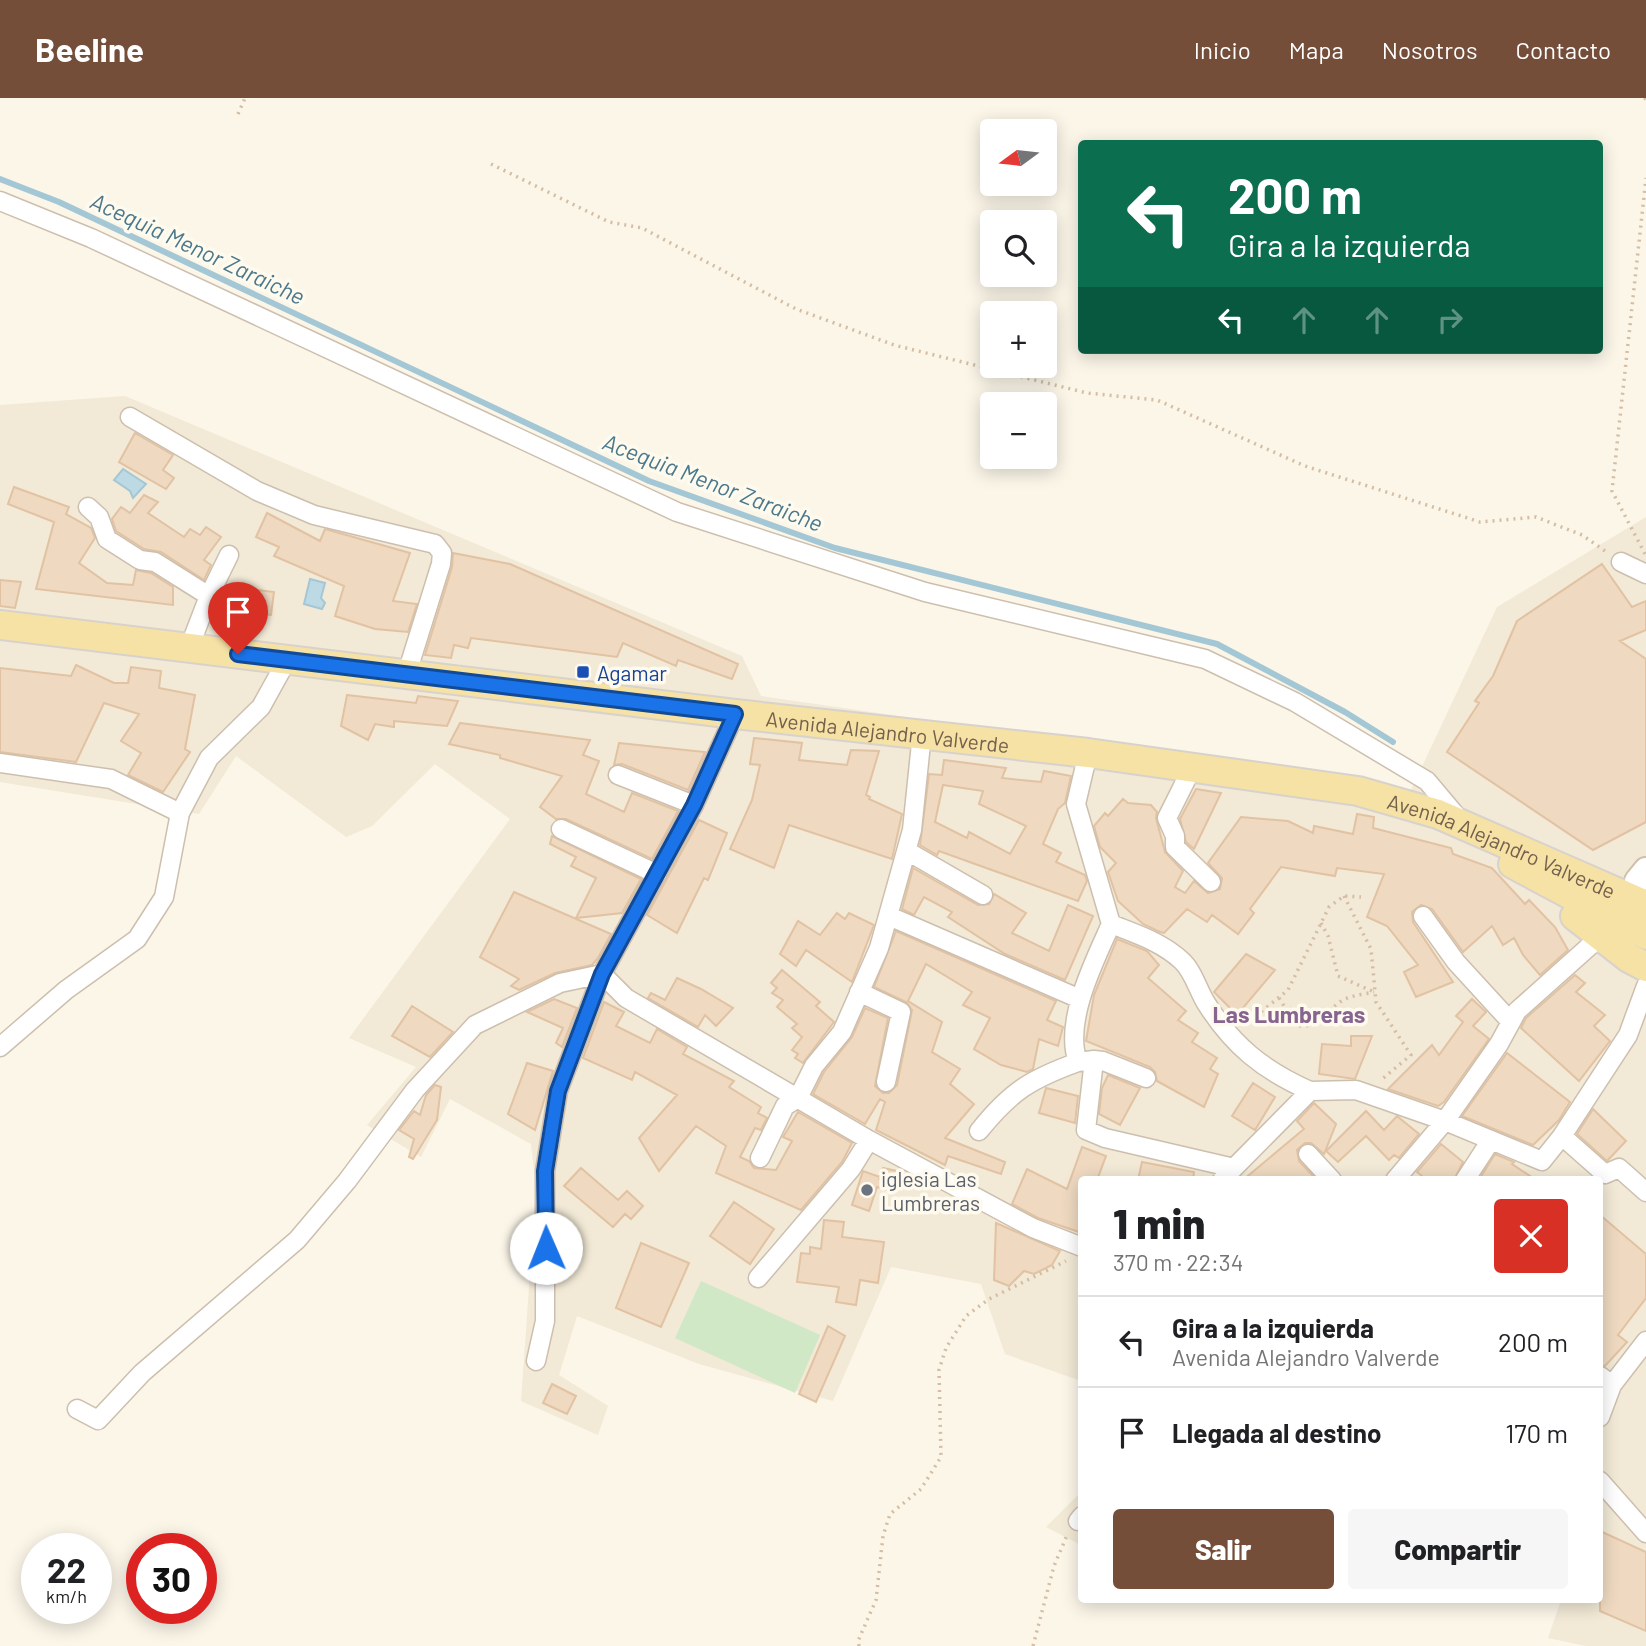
<!DOCTYPE html>
<html lang="es">
<meta charset="utf-8">
<style>
body{margin:0;font-family:Barlow,sans-serif;background:#f6f6f6;color:#202124;height:100vh;display:flex;flex-direction:column;font-size:26px;white-space:nowrap}
*{box-sizing:border-box;margin:0}
p{font-size:23px;color:#757577}
.icon{flex:none;width:38px;height:38px;fill:none;stroke:currentColor;stroke-width:2;stroke-linecap:round;stroke-linejoin:round}
.map{position:relative;flex:1;overflow:hidden}
.panel{position:absolute;left:1078px;top:1078px;width:525px;height:427px;display:flex;flex-direction:column;background:#fff;border-radius:7px;box-shadow:0 4px 18px #0003}
.panel>*{flex:none}
.top-card{position:absolute;left:1078px;top:42px;width:525px;height:214px;border-radius:7px;box-shadow:0 4px 18px #0003;background:#0b6e4f;color:#fff;overflow:hidden}
.needle{width:46px;rotate:255deg}
.tools{position:absolute;left:980px;top:21px;display:grid;gap:14px}
.tools a{display:grid;place-items:center;width:77px;height:77px;border-radius:7px;background:#fff;box-shadow:0 4px 18px #0003;font-size:35px}
.speed{position:absolute;left:21px;top:1435px;display:flex;gap:14px;font-size:35px;font-weight:700;text-align:center}
.speed>*{display:grid;place-content:center;width:91px;height:91px;border-radius:50%;background:#fff;box-shadow:0 4px 18px #0003;line-height:1}
.speed small{font-size:18px;font-weight:400}
.speed .limit{border:10px solid #d22;background:#fff;color:#111}
.pin{position:absolute;display:grid;place-items:center;width:60px;height:60px;color:#fff;margin:-72px -30px;border-radius:50% 50% 50% 0;rotate:-45deg;box-shadow:0 0 7px #0007}
.pin .icon{rotate:45deg}
.me{position:absolute;width:77px;margin:-38px;rotate:359deg;stroke-linejoin:round;filter:drop-shadow(0 0 5px #0008)}
.turn{display:flex;align-items:center;gap:24px;height:147px;padding:0 35px;font-size:32px}
.turn .icon{width:91px;height:91px;stroke-width:2.5}
.turn b{display:block;font-size:49px;line-height:60px}
.lanes{display:flex;align-items:center;height:66px;padding:0 35px;background:#0003;justify-content:center;gap:35px;direction:ltr}
.lanes .off{opacity:.35}
.round{display:grid;place-items:center;flex:none;width:74px;height:74px;border-radius:7px;background:#f6f6f6}
.summary{display:flex;align-items:center;justify-content:space-between;height:119px;padding:0 35px}
h1{font-size:42px;font-weight:800;line-height:52px}
.cta{display:flex;gap:14px;margin-top:auto;padding:14px 35px}
.cta a{flex:1;height:80px;border-radius:7px;background:#754e3a;color:#fff;font-size:28px;font-weight:800;line-height:80px;text-align:center}
.cta a+a{background:#f6f6f6;color:#202124}
ul{padding:0;list-style:none}
li{display:flex;align-items:center;gap:21px;height:91px;padding:0 35px;border-top:2px solid #e0e0e0}
li div{flex:1}
li b{display:block;font-size:26px}
li em{font-style:normal}
header{display:flex;align-items:center;gap:42px;box-sizing:border-box;height:98px;padding:0 35px;background:#754e3a;color:#fff}
header strong{font-size:33px}
nav{display:flex;gap:38px;margin-inline-start:auto;font-size:24px}
.map>svg:first-child{display:block}
</style>
<header>
<strong>Beeline</strong>
<nav><a>Inicio</a><a>Mapa</a><a>Nosotros</a><a>Contacto</a></nav>
</header>
<div class="map">
<svg width="1646" height="1548" viewBox="0 0 1646 1548">
<rect width="100%" height="100%" fill="#fbf6e8"/>
<!-- residential -->
<path fill="#f2e9d6" d="M 125,298 L 742,558 L 761,598 L 1411,692 L 1497,509 L 1646,419 L 1646,1548 L 1586,1548 L 1548,1540 L 1561,1502 L 1600,1502 L 1600,1082 L 1082,1082 L 1081,1283 L 1005,1256 L 981,1186 L 891,1169 L 833,1303 L 699,1266 L 577,1218 L 559,1277 L 608,1308 L 598,1337 L 521,1303 L 536,1090 L 531,1046 L 450,1001 L 421,1059 L 367,1027 L 416,969 L 349,940 L 510,721 L 435,666 L 372,728 L 346,739 L 236,658 L 199,716 L 0,684 L 0,307 Z
M 1081,1394 L 1081,1447 L 1046,1429 Z"/>
<!-- green -->
<path fill="#d0e8c6" d="M 701,1183 L 820,1237 L 795,1295 L 675,1240 Z"/>
<!-- water -->
<path fill="#bdd9e4" stroke="#a4c7d5" stroke-width="2" d="M 123,371 L 146,386 L 133,400 L 130,393 L 114,382 Z
M 310,481 L 325,485 L 321,500 L 325,505 L 322,511 L 304,506 Z"/>
<g fill="none" stroke-linecap="round" stroke-linejoin="round">
<!-- stream -->
<path stroke="#a4c7d5" stroke-width="6" d="M 0,81 L 59,104 L 649,383 L 835,450 L 1217,546 L 1345,614 L 1393,644"/>
</g>
<!-- building -->
<path fill="#efd9c1" stroke="#e1c2a2" stroke-width="2" fill-rule="evenodd" d="M 135,335 L 173,357 L 163,372 L 174,380 L 166,391 L 119,364 Z
M 14,389 L 69,409 L 66,416 L 91,430 L 95,440 L 79,465 L 107,485 L 133,487 L 136,472 L 151,475 L 173,489 L 173,507 L 36,491 L 54,424 L 8,406 Z
M 144,397 L 158,404 L 148,415 L 184,439 L 190,431 L 200,437 L 206,429 L 221,439 L 204,462 L 211,467 L 204,482 L 161,454 L 144,451 L 116,433 L 112,421 L 121,409 L 130,415 Z
M 267,415 L 320,443 L 325,431 L 410,455 L 393,503 L 417,506 L 408,534 L 375,531 L 335,518 L 344,488 L 274,458 L 279,449 L 256,439 Z
M 453,455 L 510,466 L 738,566 L 732,581 L 678,562 L 676,568 L 623,545 L 617,559 L 471,540 L 468,550 L 454,547 L 451,560 L 425,557 L 452,469 Z
M 1602,466 L 1632,509 L 1646,503 L 1646,532 L 1620,543 L 1646,561 L 1646,724 L 1593,752 L 1447,654 L 1479,605 L 1475,603 L 1493,578 L 1517,523 Z
M 0,482 L 21,484 L 15,510 L 0,508 Z
M 233,489 L 274,494 L 271,517 L 230,512 Z
M 76,567 L 114,585 L 128,585 L 131,569 L 161,573 L 159,590 L 195,597 L 185,651 L 190,654 L 163,694 L 128,677 L 141,655 L 121,643 L 139,616 L 104,605 L 76,664 L 0,654 L 0,570 L 71,578 Z
M 347,597 L 416,605 L 418,598 L 458,603 L 447,628 L 394,623 L 394,629 L 375,626 L 368,642 L 341,628 Z
M 460,625 L 590,642 L 583,657 L 599,663 L 586,696 L 624,714 L 632,695 L 678,713 L 652,761 L 566,721 L 556,721 L 540,709 L 562,678 L 500,660 L 500,657 L 449,646 Z
M 754,640 L 802,645 L 799,662 L 847,667 L 851,652 L 879,653 L 866,697 L 870,699 L 869,701 L 902,716 L 892,761 L 789,727 L 774,770 L 730,751 L 752,702 L 760,667 L 750,666 Z
M 619,645 L 676,651 L 705,654 L 688,692 L 622,666 L 614,667 Z
M 944,662 L 1006,670 L 1002,680 L 1041,684 L 1044,673 L 1071,678 L 1065,705 L 1058,711 L 1043,746 L 1061,755 L 1056,764 L 1085,777 L 1087,783 L 1078,803 L 939,753 L 937,757 L 920,747 L 929,676 L 942,677 ZM 943,687 L 983,693 L 979,706 L 1026,728 L 1010,756 L 969,734 L 967,740 L 935,724 Z
M 1196,691 L 1221,695 L 1194,751 L 1186,744 L 1180,721 Z
M 1123,701 L 1128,705 L 1151,707 L 1157,714 L 1156,720 L 1165,754 L 1183,773 L 1175,789 L 1185,795 L 1194,783 L 1208,795 L 1220,791 L 1222,780 L 1208,765 L 1241,719 L 1288,723 L 1313,735 L 1314,728 L 1353,736 L 1357,716 L 1374,719 L 1373,730 L 1451,750 L 1453,756 L 1492,770 L 1525,806 L 1529,802 L 1555,829 L 1568,852 L 1540,877 L 1523,857 L 1514,840 L 1503,847 L 1492,828 L 1463,854 L 1432,811 L 1421,807 L 1412,814 L 1413,824 L 1453,884 L 1416,899 L 1404,874 L 1418,867 L 1387,828 L 1367,819 L 1384,776 L 1337,770 L 1335,778 L 1281,769 L 1250,811 L 1254,815 L 1238,836 L 1212,817 L 1207,824 L 1187,811 L 1164,835 L 1160,834 L 1143,826 L 1118,803 L 1108,774 L 1116,765 L 1100,749 L 1094,728 L 1105,715 L 1108,718 Z
M 699,722 L 727,735 L 708,782 L 704,780 L 677,835 L 647,817 Z
M 552,738 L 641,781 L 622,815 L 576,820 L 596,780 L 571,768 L 576,759 L 550,746 Z
M 913,770 L 978,807 L 989,806 L 994,796 L 1026,815 L 1012,835 L 1049,853 L 1068,807 L 1093,818 L 1065,882 L 1005,856 L 948,819 L 952,814 L 924,799 L 914,817 L 902,811 Z
M 514,794 L 611,836 L 598,860 L 592,867 L 555,875 L 519,892 L 511,888 L 519,881 L 480,859 Z
M 837,815 L 845,821 L 849,815 L 874,827 L 852,884 L 806,852 L 796,868 L 780,856 L 798,823 L 820,837 Z
M 896,833 L 1056,903 L 1047,922 L 1063,929 L 1058,948 L 1039,941 L 1033,971 L 1027,974 L 1001,967 L 974,951 L 990,920 L 963,907 L 972,894 L 926,866 L 908,903 L 942,924 L 932,954 L 960,971 L 950,986 L 974,1006 L 945,1040 L 1005,1064 L 1001,1076 L 948,1058 L 945,1067 L 876,1032 L 885,1004 L 880,1001 L 865,1026 L 813,996 L 824,974 L 852,939 L 865,910 L 888,920 L 875,988 L 883,995 L 889,995 L 897,987 L 912,912 L 906,904 L 874,889 Z
M 1117,841 L 1147,853 L 1159,867 L 1148,880 L 1186,913 L 1178,922 L 1198,935 L 1192,944 L 1217,960 L 1210,971 L 1218,976 L 1204,1009 L 1157,983 L 1155,974 L 1150,969 L 1086,943 L 1094,897 Z
M 1246,856 L 1275,872 L 1237,917 L 1214,894 Z
M 782,872 L 820,904 L 816,908 L 834,924 L 803,965 L 795,960 L 798,956 L 792,952 L 802,939 L 792,930 L 797,926 L 777,909 L 783,902 L 772,895 L 777,890 L 771,885 Z
M 1575,877 L 1585,885 L 1576,894 L 1605,917 L 1594,928 L 1610,943 L 1579,983 L 1521,930 L 1526,920 Z
M 677,880 L 701,891 L 733,910 L 716,928 L 705,917 L 698,929 L 648,900 L 651,895 L 665,902 Z
M 554,901 L 577,910 L 562,949 L 556,945 L 563,930 L 527,914 Z
M 1472,901 L 1486,914 L 1473,928 L 1489,941 L 1444,1004 L 1438,1008 L 1388,991 L 1432,947 L 1439,957 L 1463,924 L 1456,918 Z
M 604,904 L 624,914 L 616,928 L 650,945 L 657,931 L 687,949 L 683,956 L 734,983 L 729,989 L 761,1009 L 758,1015 L 767,1020 L 761,1032 L 755,1030 L 740,1059 L 749,1063 L 754,1070 L 776,1072 L 792,1043 L 783,1039 L 798,1014 L 852,1045 L 842,1064 L 801,1112 L 716,1075 L 726,1048 L 696,1028 L 659,1073 L 639,1040 L 677,997 L 635,974 L 632,982 L 583,960 Z
M 412,908 L 453,934 L 430,959 L 392,938 Z
M 1351,938 L 1372,938 L 1355,981 L 1319,976 L 1322,946 L 1351,948 Z
M 1507,955 L 1570,1004 L 1559,1022 L 1533,1047 L 1462,1018 Z
M 527,965 L 553,973 L 535,1032 L 508,1016 Z
M 1108,977 L 1140,990 L 1120,1027 L 1099,1016 L 1102,990 Z
M 1253,985 L 1275,999 L 1255,1032 L 1232,1018 Z
M 435,987 L 441,989 L 437,1022 L 413,1061 L 409,1059 L 414,1041 L 399,1032 L 414,1013 L 420,1017 L 426,997 Z
M 1046,990 L 1078,998 L 1075,1025 L 1039,1015 Z
M 1314,1005 L 1336,1026 L 1324,1056 L 1311,1045 L 1305,1045 L 1297,1052 L 1299,1063 L 1314,1079 L 1311,1082 L 1243,1082 L 1304,1031 L 1297,1023 Z
M 1593,1011 L 1626,1043 L 1607,1063 L 1577,1036 Z
M 1366,1013 L 1384,1032 L 1397,1018 L 1419,1036 L 1399,1060 L 1394,1057 L 1389,1062 L 1366,1038 L 1338,1064 L 1326,1053 Z
M 1441,1046 L 1463,1064 L 1454,1082 L 1427,1082 L 1417,1074 Z
M 1082,1049 L 1106,1058 L 1097,1082 L 1082,1082 L 1082,1135 L 1038,1120 L 1012,1106 L 1027,1071 L 1067,1091 Z
M 1495,1056 L 1514,1064 L 1512,1066 L 1536,1082 L 1479,1082 Z
M 1142,1064 L 1194,1074 L 1193,1082 L 1138,1082 Z
M 581,1070 L 618,1102 L 627,1093 L 643,1108 L 631,1121 L 625,1116 L 613,1129 L 564,1088 Z
M 883,1070 L 902,1074 L 894,1094 L 877,1089 L 869,1113 L 852,1107 L 863,1073 L 880,1079 L 879,1082 Z
M 734,1104 L 774,1131 L 750,1166 L 710,1138 Z
M 1600,1117 L 1646,1156 L 1646,1200 L 1618,1237 L 1627,1244 L 1605,1268 L 1600,1267 Z
M 824,1122 L 844,1124 L 842,1139 L 884,1144 L 878,1185 L 860,1182 L 856,1207 L 836,1204 L 839,1189 L 797,1184 L 801,1155 L 810,1156 L 810,1149 L 821,1151 Z
M 996,1125 L 1060,1153 L 1052,1167 L 1034,1176 L 1024,1173 L 1009,1188 L 994,1182 Z
M 641,1145 L 689,1165 L 661,1229 L 616,1210 Z
M 828,1228 L 845,1238 L 816,1304 L 799,1296 Z
M 552,1286 L 576,1298 L 567,1316 L 543,1305 Z
M 1600,1433 L 1646,1454 L 1646,1533 L 1600,1513 Z"/>
<g fill="none" stroke-linecap="round" stroke-linejoin="round">
<defs>
<path id="minor" d="M 0,103 L 91,140 L 677,414 L 925,494 L 1205,561 L 1295,604 L 1427,683 L 1459,721
M 130,319 L 257,393 L 314,417 L 435,446 L 442,455 L 441,466 L 407,575
M 88,409 L 99,419 L 107,441 L 140,462 L 155,464 L 209,498
M 1621,464 L 1646,476
M 189,550 L 209,498 L 229,457
M 1088,655 L 1076,706 L 1111,826 C 1136,836 1162,844 1182,863 C 1193,873 1198,892 1206,905 C 1233,948 1263,972 1310,993
M 0,665 L 111,681 L 180,715 L 209,660 L 261,609 L 287,562
M 1193,668 L 1167,720 L 1175,738 L 1175,749 L 1211,784
M 618,677 L 694,707
M 561,731 L 657,776
M 907,753 L 983,797
M 889,818 L 1080,901
M 1423,818 L 1456,864 L 1511,924
M 859,894 L 901,914 L 886,984
M 0,949 L 66,892 L 137,841 L 164,799 L 180,715
M 1094,962 L 1103,963 L 1146,980
M 1078,964 L 1094,962 L 1086,1032 L 1105,1040 L 1234,1070
M 979,1033 C 1011,993 1031,981 1078,964 C 1063,924 1095,862 1111,826
M 1562,1038 L 1605,1076 L 1619,1070 L 1646,1094
M 1308,1056 L 1332,1082
M 760,1060 L 785,1008 L 798,1000 L 814,968 L 842,934 L 879,850 L 912,732 L 922,636
M 1222,1082 L 1310,993 L 1356,992 L 1445,1023 L 1542,1063 L 1562,1038 L 1628,937 L 1646,888
M 1395,1082 L 1445,1023 L 1499,946 L 1517,913 L 1602,837
M 1465,1082 L 1491,1042
M 758,1180 L 851,1071 L 869,1042
M 536,1263 L 545,1223 L 545,1073 L 558,993 L 602,876 L 626,900 L 869,1042 L 1033,1130 L 1082,1149
M 1600,1278 L 1612,1287 L 1646,1243
M 77,1311 L 98,1322 L 142,1275 L 297,1142 L 347,1083 L 415,992 L 475,927 L 560,885 L 602,876 L 694,707 L 735,616
M 1600,1319 L 1612,1287
M 1600,1383 L 1646,1435
M 1078,1423 L 1082,1418"/>
<path id="secondary" d="M 1637,783 L 1646,772"/>
<g id="primary">
<path id="s1" d="M 0,527 L 735,616 L 1088,655 L 1358,693 L 1438,716 L 1646,807"/>
<path d="M 1513,766 L 1646,837"/>
<path d="M 1575,818 L 1629,860 L 1646,869"/>
</g>
</defs>
<!-- minor casing -->
<use href="#minor" stroke="#cdbfae" stroke-width="21"/>
<!-- secondary casing -->
<use href="#secondary" stroke="#cfc0ac" stroke-width="28"/>
<!-- primary casing -->
<use href="#primary" stroke="#d8d2cd" stroke-width="32"/>
<!-- path -->
<path stroke="#d4bda4" stroke-width="3.5" stroke-dasharray="2 5" stroke-linecap="butt" d="M 1644,0 L 1646,1
M 238,16 L 245,0
M 491,66 L 609,124 L 642,130 L 796,211 L 894,247 L 1087,295 L 1157,302 L 1305,368 L 1480,424 L 1536,419 L 1582,437 L 1608,455
M 1645,456 L 1612,393 L 1646,80
M 1344,798 L 1371,851 L 1376,904 L 1411,957 L 1381,982
M 1321,825 L 1328,838 L 1338,878 L 1372,893
M 1279,900 L 1296,927 C 1319,933 1327,910 1345,901 C 1354,897 1365,896 1374,894
M 1245,927 L 1288,892 L 1329,809 L 1344,798 L 1361,799
M 859,1548 L 858,1543 L 876,1502 L 883,1438 L 890,1416 L 921,1391 L 941,1359 L 939,1272 L 946,1250 L 966,1218 L 989,1201 L 1066,1163
M 1033,1548 L 1054,1468 L 1068,1435"/>
<!-- minor -->
<use href="#minor" stroke="#fff" stroke-width="18"/>
<!-- secondary -->
<use href="#secondary" stroke="#fff" stroke-width="24"/>
<!-- primary -->
<use href="#primary" stroke="#f6e2a4" stroke-width="28"/>
</g>
<g fill="none" stroke-linecap="round" stroke-linejoin="round">
<defs>
<path id="route" d="M 238,556 L 735,616 L 694,707 L 602,876 L 558,993 L 545,1073 L 546,1150"/>
</defs>
<!-- route casing -->
<use href="#route" stroke="#114b97" stroke-width="18"/>
<!-- route -->
<use href="#route" stroke="#1a73e8" stroke-width="12"/>
</g>
<!-- markers -->
<rect fill="#1a4fb4" stroke="#fefaee" stroke-width="2.5" x="576" y="567" width="14" height="14" rx="3.5"/>
<circle fill="#6b7280" stroke="#fefaee" stroke-width="2.5" cx="867" cy="1092" r="7"/>
<g text-anchor="middle" dominant-baseline="central" stroke-width="7" stroke-linejoin="round" paint-order="stroke">
<!-- transit labels -->
<g font-size="21" fill="#164399" stroke="#fefaee" text-anchor="start">
<text x="597" y="574">Agamar</text>
</g>
<!-- street labels -->
<g font-size="21" fill="#74604d" stroke="#fefaee">
<text stroke="none"><textPath href="#s1" startOffset="894">Avenida Alejandro Valverde</textPath></text>
<text stroke="none"><textPath href="#s1" startOffset="1522">Avenida Alejandro Valverde</textPath></text>
</g>
<!-- worship labels -->
<g font-size="21" fill="#5b616d" stroke="#fefaee" text-anchor="start">
<text x="881" y="1080">iglesia Las<tspan x="881" dy="24">Lumbreras</tspan></text>
</g>
<!-- water labels -->
<g font-size="23" font-style="italic" fill="#4b788c" stroke="#fefaee">
<text transform="translate(198 150) rotate(25)">Acequia Menor Zaraiche</text>
<text transform="translate(713 384) rotate(21)">Acequia Menor Zaraiche</text>
</g>
<!-- neighbourhood labels -->
<g font-size="23" font-weight="bold" fill="#876590" stroke="#fefaee">
<text x="1289" y="916">Las Lumbreras</text>
</g>
</g>
</svg>
<div class="tools">
<a><svg class="needle" viewBox="-14 -14 28 28"><path d="M0-13l5 13h-10z" fill="#e53935"/><path d="M0 13l5-13h-10z" fill="#757577"/></svg></a>
<a><svg class="icon" aria-label="search" viewBox="0 0 24 24"><circle cx="10" cy="10" r="6"/><path d="M15 15l6 6"/></svg></a>
<a>+</a>
<a>−</a>
</div>
<div class="speed"><div>22<small>km/h</small></div><div class="limit">30</div></div>
<div class="pin" style="left:238px;top:556px;background:#d93025"><svg class="icon" aria-label="arrive" viewBox="0 0 24 24"><path d="M6 21V4h12l-3 4 3 4H6"/></svg></div>
<svg class="me" style="left:546px;top:1150px" viewBox="-20 -20 40 40"><circle r="19" fill="#fff"/><path d="M0-13L10 11 0 6-10 11z" fill="#1a73e8"/></svg>
<div class="top-card">
<div class="turn"><svg class="icon" aria-label="left" viewBox="0 0 24 24"><path d="M17 20v-9H6M10 6l-5 5 5 5"/></svg><div><b>200 m</b>Gira a la izquierda</div></div>
<div class="lanes"><svg class="icon" aria-label="left" viewBox="0 0 24 24"><path d="M17 20v-9H6M10 6l-5 5 5 5"/></svg><svg class="icon off" aria-label="ahead" viewBox="0 0 24 24"><path d="M12 20V5M6 11l6-6 6 6"/></svg><svg class="icon off" aria-label="ahead" viewBox="0 0 24 24"><path d="M12 20V5M6 11l6-6 6 6"/></svg><svg class="icon off" aria-label="right" viewBox="0 0 24 24"><path d="M7 20v-9h11M14 6l5 5-5 5"/></svg></div>
</div>
<section class="panel">
<div class="summary"><div><h1>1 min</h1><p>370 m · 22:34</p></div><a class="round" style="background:#d93025;color:#fff"><svg class="icon" aria-label="close" viewBox="0 0 24 24"><path d="M6 6l12 12M18 6L6 18"/></svg></a></div>
<ul>
<li><svg class="icon" aria-label="left" viewBox="0 0 24 24"><path d="M17 20v-9H6M10 6l-5 5 5 5"/></svg><div><b>Gira a la izquierda</b><p>Avenida Alejandro Valverde</p></div><em>200 m</em></li>
<li><svg class="icon" aria-label="arrive" viewBox="0 0 24 24"><path d="M6 21V4h12l-3 4 3 4H6"/></svg><div><b>Llegada al destino</b></div><em>170 m</em></li>
</ul>
<div class="cta"><a>Salir</a><a>Compartir</a></div>
</section>
</div>
